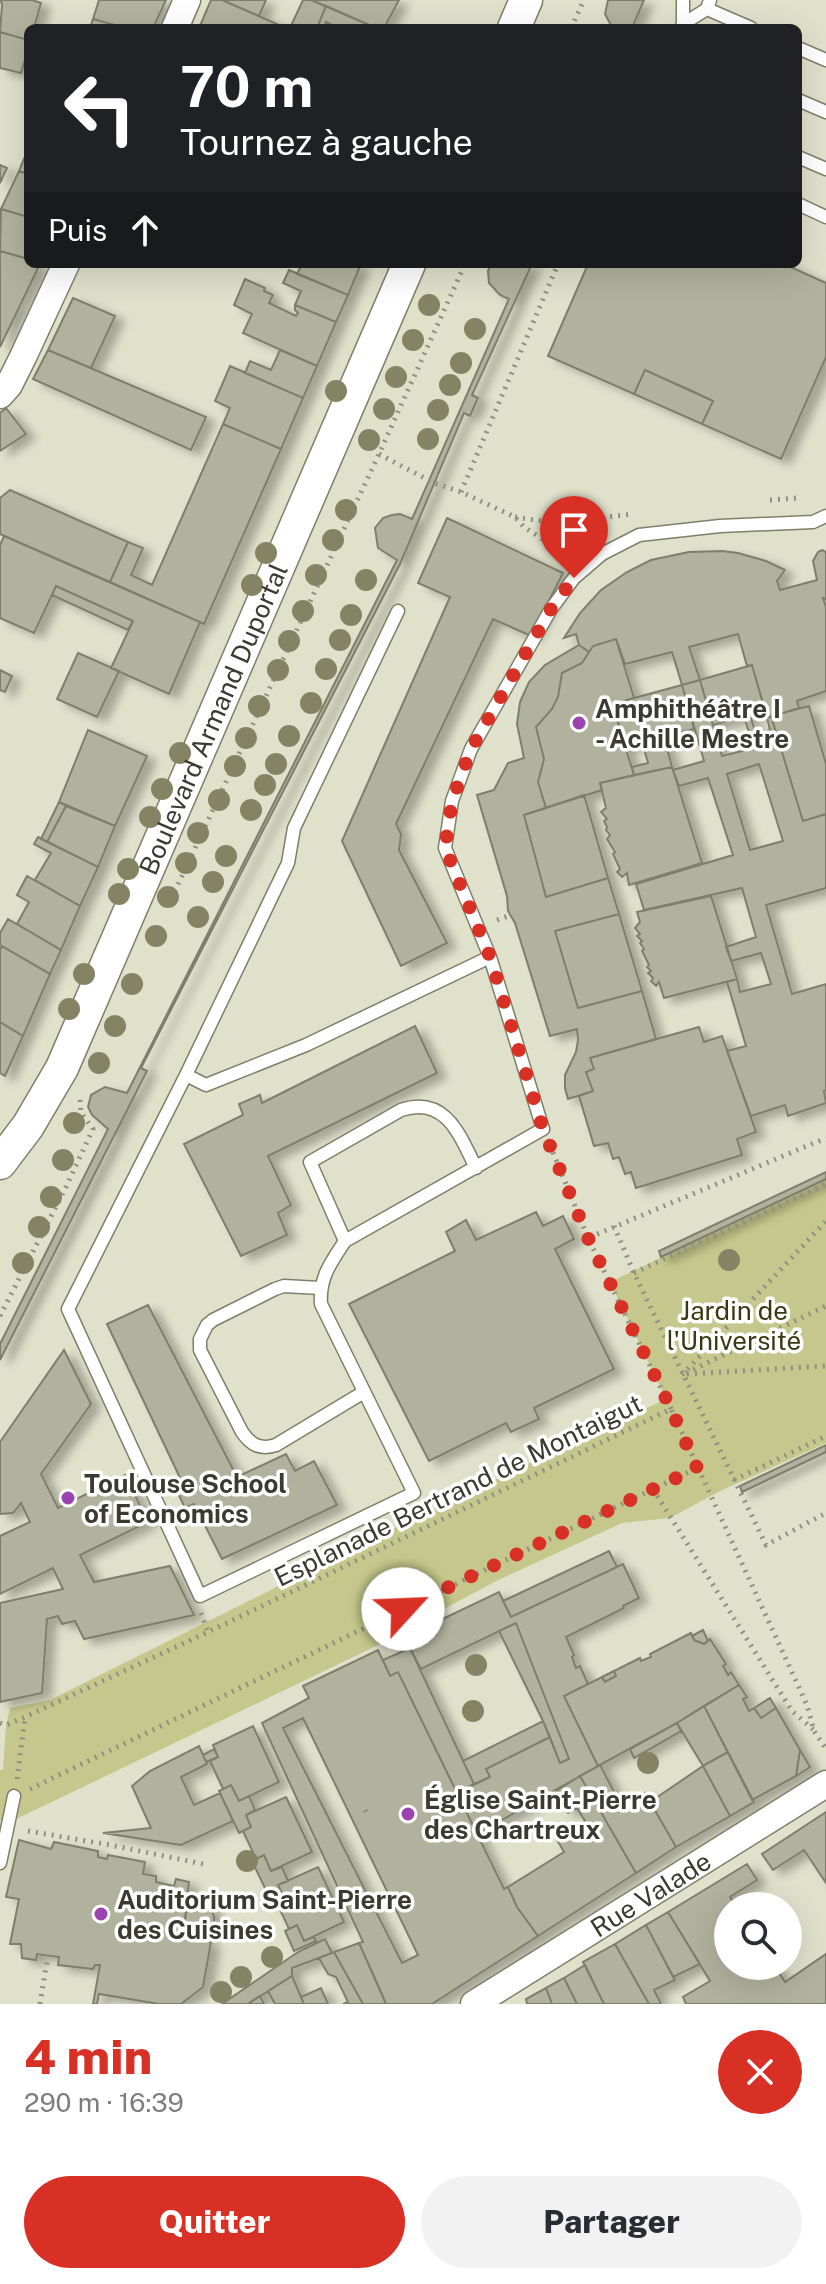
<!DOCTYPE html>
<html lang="fr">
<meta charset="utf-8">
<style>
body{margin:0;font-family:"Public Sans",sans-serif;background:#f2f2f3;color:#2b2b33;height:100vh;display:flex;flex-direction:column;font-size:30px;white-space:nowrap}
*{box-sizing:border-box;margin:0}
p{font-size:26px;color:#7c7c81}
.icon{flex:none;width:44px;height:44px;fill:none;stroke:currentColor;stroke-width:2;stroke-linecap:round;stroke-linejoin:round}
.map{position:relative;height:2004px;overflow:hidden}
.sheet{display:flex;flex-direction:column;background:#fff;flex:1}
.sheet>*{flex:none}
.top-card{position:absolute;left:24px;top:24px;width:778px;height:244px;border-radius:12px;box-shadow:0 8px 32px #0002;background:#202124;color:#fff;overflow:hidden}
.tools{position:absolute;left:714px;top:1892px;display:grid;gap:16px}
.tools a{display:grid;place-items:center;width:88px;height:88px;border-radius:50%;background:#fff;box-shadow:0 8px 32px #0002;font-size:40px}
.pin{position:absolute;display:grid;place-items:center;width:68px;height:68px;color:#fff;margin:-82px -34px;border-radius:50% 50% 50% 0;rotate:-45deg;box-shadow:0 0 8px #0007}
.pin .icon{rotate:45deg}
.me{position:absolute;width:88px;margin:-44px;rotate:65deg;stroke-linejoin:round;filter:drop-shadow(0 0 6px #0008)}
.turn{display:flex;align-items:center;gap:28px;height:168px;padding:0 24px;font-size:36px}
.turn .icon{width:104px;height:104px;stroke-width:2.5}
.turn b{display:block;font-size:56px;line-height:68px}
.then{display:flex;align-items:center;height:76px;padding:0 24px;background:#0003;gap:16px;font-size:30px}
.round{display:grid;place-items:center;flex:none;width:84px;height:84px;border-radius:42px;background:#f2f2f3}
.summary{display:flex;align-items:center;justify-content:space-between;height:136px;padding:0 24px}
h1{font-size:48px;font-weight:800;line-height:60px;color:#d93025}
.action{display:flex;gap:16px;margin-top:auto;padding:16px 24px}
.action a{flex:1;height:92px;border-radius:48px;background:#d93025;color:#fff;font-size:32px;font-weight:800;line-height:92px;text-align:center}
.action a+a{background:#f2f2f3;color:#2b2b33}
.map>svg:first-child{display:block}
</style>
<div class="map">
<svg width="826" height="2004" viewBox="0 0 826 2004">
<defs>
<filter id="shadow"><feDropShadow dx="9" dy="5" stdDeviation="4" flood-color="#0004"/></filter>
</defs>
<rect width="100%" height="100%" fill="#e0e1cb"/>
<!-- green -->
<path fill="#c5c78c" d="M 826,1179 L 826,1443 L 718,1492 L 670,1518 L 622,1523 L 496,1581 L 372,1648 L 10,1822 L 0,1820 L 0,1770 L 3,1770 L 6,1725 L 10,1708 L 50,1700 L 445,1503 L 666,1399 L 610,1282 Z"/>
<!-- building -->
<path fill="#b1b29d" stroke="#7e7f6b" stroke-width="2" fill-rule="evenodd" filter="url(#shadow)" d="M 0,0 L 32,0 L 41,3 L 34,28 L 28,28 L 28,40 L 0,32 L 2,4 Z
M 99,0 L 166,0 L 153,28 L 126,28 L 93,19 Z
M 211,0 L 222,0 L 286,28 L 199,28 Z
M 222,0 L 266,0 L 259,16 Z
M 303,0 L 311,0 L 326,6 L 317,28 L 290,28 Z
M 311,0 L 399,0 L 384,28 L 376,28 Z
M 608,0 L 644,0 L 632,28 L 612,27 L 605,14 Z
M 326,6 L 376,28 L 338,28 L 326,22 L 324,28 L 317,28 Z
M 93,19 L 126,28 L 90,28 Z
M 0,32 L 28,40 L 28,50 L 21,73 L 0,68 Z
M 26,154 L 28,155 L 28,174 L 19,171 Z
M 0,165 L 7,168 L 0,183 Z
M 19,171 L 28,174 L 28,217 L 1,209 Z
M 1,209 L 28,217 L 28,259 L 0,251 Z
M 0,251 L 28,259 L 28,264 L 40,264 L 0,347 Z
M 302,264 L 361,264 L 348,295 L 297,274 Z
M 491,264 L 532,264 L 472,395 L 478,398 L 470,416 L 464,413 L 400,564 L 141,1068 L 147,1071 L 0,1360 L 0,1344 L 108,1129 L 92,1115 L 88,1107 L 91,1095 L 105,1087 L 127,1093 L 397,560 L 378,548 L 375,528 L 383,518 L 392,515 L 400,514 L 412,519 L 509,299 L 500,295 L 489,283 L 488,271 Z
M 588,264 L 784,264 L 826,283 L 826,357 L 781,459 L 702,424 L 713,401 L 692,391 L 645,370 L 634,394 L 548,356 Z
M 289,270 L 348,295 L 336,322 L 295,305 L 301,291 L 283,283 Z
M 245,279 L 265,288 L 264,291 L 273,295 L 269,303 L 296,316 L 298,313 L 295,310 L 295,305 L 336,322 L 317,366 L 243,333 L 252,314 L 234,305 Z
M 73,298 L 115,316 L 91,368 L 48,350 Z
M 48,350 L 206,417 L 191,450 L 33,379 Z
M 280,350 L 317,366 L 303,398 L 245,373 L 250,361 L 271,370 Z
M 230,366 L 303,398 L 281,449 L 223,424 L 230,408 L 215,401 Z
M 645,370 L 713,401 L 702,424 L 634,394 Z
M 6,408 L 26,434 L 0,451 L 0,413 Z
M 223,424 L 281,449 L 204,624 L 110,582 L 128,542 L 143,548 L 131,575 L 152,585 Z
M 10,490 L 128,542 L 110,582 L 0,534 L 0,498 Z
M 447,518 L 563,573 L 531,636 L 493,619 L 396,824 L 401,834 L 399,850 L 447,943 L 401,966 L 342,841 L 450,597 L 418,583 Z
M 4,536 L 200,622 L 169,694 L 111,668 L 133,621 L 56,586 L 34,633 L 0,618 L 0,545 Z
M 822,550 L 826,552 L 826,599 L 823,598 L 826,607 L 826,691 L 797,701 L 799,708 L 767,718 L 752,665 L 747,666 L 738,634 L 689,647 L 700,680 L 682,685 L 672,652 L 625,664 L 616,639 L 593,646 L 589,652 L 579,645 L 576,634 L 564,638 L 580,613 L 601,590 L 627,572 L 651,560 L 689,552 L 722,551 L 738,553 L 766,561 L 785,570 L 777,581 L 780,590 L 817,580 L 813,561 L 818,552 Z
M 56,586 L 133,621 L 128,630 L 52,595 Z
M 616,639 L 634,698 L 612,704 L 634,775 L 600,783 L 602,790 L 546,808 L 538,782 L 544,759 L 536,727 L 552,709 L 558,697 L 562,673 L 582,663 L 593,646 Z
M 579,645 L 589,652 L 582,663 L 562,673 L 558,697 L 552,709 L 536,727 L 544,759 L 538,782 L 546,808 L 524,815 L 546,897 L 608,878 L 619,914 L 555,931 L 578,1008 L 642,991 L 656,1039 L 590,1058 L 594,1069 L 586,1072 L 593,1091 L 568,1099 L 565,1088 L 565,1075 L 576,1052 L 578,1040 L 577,1029 L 550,1036 L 515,923 L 508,911 L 507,896 L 477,795 L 494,790 L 508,763 L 524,758 L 517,724 L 520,702 L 529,682 L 545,665 Z
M 78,653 L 119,671 L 97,717 L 57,699 Z
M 752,665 L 765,710 L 713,725 L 700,680 Z
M 0,670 L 12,676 L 5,692 L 0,690 Z
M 700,680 L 722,756 L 754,748 L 744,717 L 750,715 L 756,734 L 770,730 L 767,718 L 771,716 L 803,821 L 826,814 L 826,888 L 766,905 L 792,994 L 826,984 L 826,1090 L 824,1091 L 826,1103 L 788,1116 L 785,1105 L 751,1116 L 727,1051 L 746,1046 L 727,982 L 737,979 L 740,992 L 771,984 L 761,953 L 731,961 L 726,947 L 756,937 L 742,888 L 644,910 L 636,884 L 733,855 L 708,778 L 679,786 L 673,770 L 704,761 L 682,685 ZM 759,764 L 783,841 L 750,850 L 727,774 Z
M 682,685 L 694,729 L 626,746 L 612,704 Z
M 809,706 L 826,764 L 826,814 L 803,821 L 771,716 Z
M 88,730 L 147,756 L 115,826 L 59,802 Z
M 664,737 L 672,767 L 634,775 L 632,767 L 648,763 L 642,742 Z
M 672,767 L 702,863 L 629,885 L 627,873 L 622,877 L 617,872 L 620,869 L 613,854 L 615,852 L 607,839 L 610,835 L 606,830 L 607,827 L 604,821 L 607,819 L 601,812 L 606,808 L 600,783 Z
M 584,795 L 608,878 L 546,897 L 524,815 Z
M 59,802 L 66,806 L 47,842 L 41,839 Z
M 66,806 L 115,826 L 98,867 L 47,842 Z
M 38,837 L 98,867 L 80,906 L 35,880 L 51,853 L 34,844 Z
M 27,876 L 80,906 L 61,950 L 17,924 L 29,902 L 17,895 Z
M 711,896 L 737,979 L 664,998 L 659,982 L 656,986 L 651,981 L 653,978 L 648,973 L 651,971 L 647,967 L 649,965 L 642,951 L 644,949 L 640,943 L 642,941 L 637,936 L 640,934 L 635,928 L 640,922 L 637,912 Z
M 619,914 L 642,991 L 578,1008 L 555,931 Z
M 8,919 L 61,950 L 50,974 L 0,945 L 0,933 Z
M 2,946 L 50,974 L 23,1036 L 0,1022 L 0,950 Z
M 0,1022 L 23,1036 L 5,1076 L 0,1073 Z
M 415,1026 L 437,1073 L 268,1156 L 291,1205 L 278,1213 L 287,1235 L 241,1256 L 184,1144 L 243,1115 L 239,1104 L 260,1095 L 262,1103 Z
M 699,1027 L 704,1042 L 722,1036 L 756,1132 L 737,1139 L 742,1155 L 636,1188 L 631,1172 L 625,1174 L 619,1157 L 613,1159 L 608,1143 L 594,1146 L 579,1096 L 593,1091 L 586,1072 L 594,1069 L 590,1058 Z
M 826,1172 L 826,1179 L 661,1257 L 659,1251 Z
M 536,1212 L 543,1226 L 563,1216 L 574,1239 L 555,1249 L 614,1369 L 534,1408 L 539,1419 L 511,1432 L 506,1423 L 429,1461 L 349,1304 L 455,1251 L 446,1232 L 466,1220 L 476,1240 Z
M 148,1305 L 237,1477 L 286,1454 L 295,1471 L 314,1461 L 337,1505 L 222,1559 L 194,1504 L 185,1508 L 175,1487 L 182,1482 L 107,1324 Z
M 64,1350 L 91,1404 L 41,1474 L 58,1508 L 125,1475 L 148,1522 L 80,1555 L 94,1582 L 170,1566 L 194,1615 L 84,1639 L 75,1621 L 62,1624 L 58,1616 L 47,1619 L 42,1693 L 0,1702 L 0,1603 L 63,1589 L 53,1568 L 0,1594 L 0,1536 L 30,1522 L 21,1503 L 13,1513 L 0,1514 L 0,1442 Z
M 826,1445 L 826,1452 L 742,1492 L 740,1486 Z
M 609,1551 L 617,1567 L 511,1617 L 503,1601 Z
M 623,1564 L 639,1598 L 623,1606 L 624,1608 L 566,1637 L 574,1655 L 572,1657 L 576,1668 L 580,1666 L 588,1684 L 564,1696 L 598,1766 L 477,1834 L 457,1793 L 490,1777 L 486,1769 L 550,1737 L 560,1763 L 569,1759 L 516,1623 L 421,1669 L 410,1648 L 418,1644 L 413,1633 L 499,1592 L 511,1617 Z
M 516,1623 L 569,1759 L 560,1763 L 543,1721 L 499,1631 Z
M 703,1630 L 708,1641 L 704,1644 L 694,1640 L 692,1636 Z
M 691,1633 L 694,1640 L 704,1644 L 710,1639 L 726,1664 L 723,1666 L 728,1675 L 731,1672 L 739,1685 L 677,1723 L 598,1766 L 564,1696 L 602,1677 L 605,1682 L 616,1676 L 614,1671 L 640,1658 L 641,1661 L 651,1657 L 650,1654 Z
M 410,1648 L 474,1784 L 457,1793 L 398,1672 L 390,1676 L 383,1660 Z
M 378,1650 L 390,1676 L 398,1672 L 504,1889 L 508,1887 L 517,1907 L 538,1936 L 432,2004 L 386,2004 L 359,1943 L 363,1942 L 262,1723 L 309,1698 L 303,1686 ZM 303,1718 L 418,1955 L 402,1963 L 283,1728 Z
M 614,1671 L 616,1676 L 605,1682 L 602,1677 Z
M 739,1685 L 747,1697 L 743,1699 L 749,1711 L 754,1708 L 761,1718 L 776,1708 L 800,1750 L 796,1776 L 752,1800 L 704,1706 Z
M 770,1698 L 776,1708 L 761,1718 L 754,1708 Z
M 704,1706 L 728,1752 L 703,1766 L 677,1723 Z
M 543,1721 L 550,1737 L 486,1769 L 490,1777 L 474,1784 L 463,1761 Z
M 677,1723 L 681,1731 L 634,1758 L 630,1749 Z
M 253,1726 L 279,1782 L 239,1801 L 231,1785 L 223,1789 L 210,1761 L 218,1757 L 213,1745 Z
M 199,1746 L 207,1764 L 181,1777 L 194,1805 L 220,1793 L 233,1821 L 181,1845 L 103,1833 L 151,1828 L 132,1786 L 150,1771 Z
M 214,1749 L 218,1757 L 206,1762 L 203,1755 Z
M 800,1750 L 810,1767 L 796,1776 Z
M 728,1752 L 754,1802 L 730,1816 L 703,1766 Z
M 600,1765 L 622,1807 L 645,1793 L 676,1847 L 636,1873 L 580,1776 Z
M 703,1766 L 730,1816 L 676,1847 L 650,1802 Z
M 580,1776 L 636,1873 L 538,1936 L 517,1907 L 508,1887 L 564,1852 L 556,1838 L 585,1821 L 577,1808 L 568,1813 L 556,1791 Z
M 231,1785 L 239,1801 L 249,1796 L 255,1810 L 246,1815 L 251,1827 L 239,1833 L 219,1791 Z
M 286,1797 L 312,1852 L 271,1871 L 264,1855 L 256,1859 L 243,1831 L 251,1827 L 246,1815 Z
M 826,1812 L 826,1883 L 804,1850 L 773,1870 L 762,1854 Z
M 19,1840 L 51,1849 L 54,1842 L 98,1851 L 98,1857 L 107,1859 L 108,1855 L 145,1862 L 143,1874 L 156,1876 L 156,1882 L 174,1886 L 176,1879 L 189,1882 L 187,1898 L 177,1896 L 176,1901 L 187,1904 L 184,1925 L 200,1933 L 198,1939 L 211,1942 L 203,1987 L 181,2004 L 159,2004 L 99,1994 L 97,2004 L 93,2004 L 100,1965 L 95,1965 L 93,1969 L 58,1965 L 59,1957 L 37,1954 L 36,1960 L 22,1958 L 21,1944 L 10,1944 L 19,1899 L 6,1897 Z
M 264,1855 L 271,1871 L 282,1867 L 288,1881 L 278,1885 L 284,1897 L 272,1903 L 252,1861 Z
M 747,1864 L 757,1880 L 730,1897 L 736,1906 L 728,1906 L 728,1966 L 775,1966 L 785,1982 L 826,1954 L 826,2004 L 686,2004 L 683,1997 L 710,1981 L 668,1912 Z
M 318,1867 L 344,1922 L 304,1941 L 297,1925 L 289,1929 L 276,1901 L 284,1897 L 278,1885 Z
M 189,1897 L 202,1900 L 211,1908 L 214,1917 L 214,1926 L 207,1934 L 199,1937 L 200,1933 L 184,1925 Z
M 668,1912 L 700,1964 L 673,1977 L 646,1925 Z
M 297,1925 L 304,1941 L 314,1937 L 316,1941 L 294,1951 L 285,1931 Z
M 646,1925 L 675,1980 L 654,1990 L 661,2004 L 649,2004 L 615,1944 Z
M 325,1939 L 332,1953 L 292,1968 L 292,1976 L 248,2004 L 222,2004 L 298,1952 Z
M 359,1943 L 381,1992 L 386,2004 L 363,2004 L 334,1952 Z
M 615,1944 L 649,2004 L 604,2004 L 583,1962 Z
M 334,1952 L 363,2004 L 343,2004 L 348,2002 L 336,1977 L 328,1974 L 319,1958 Z
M 585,1965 L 604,2004 L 577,2004 L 564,1978 Z
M 292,1976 L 304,2004 L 275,2004 L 268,1991 Z
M 564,1978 L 577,2004 L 552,2004 L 546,1988 Z
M 321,1988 L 328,2004 L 304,2004 L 301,1997 Z
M 546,1988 L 552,2004 L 527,2004 L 526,1999 Z
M 260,1996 L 264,2004 L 250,2004 L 249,2003 Z"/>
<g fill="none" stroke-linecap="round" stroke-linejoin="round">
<defs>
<path id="service" d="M 707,9 L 751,28
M 683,24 L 707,9 L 710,0
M 681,28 L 683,24 L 683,0
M 798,48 L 826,60
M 798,100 L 826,112
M 798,157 L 826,169
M 798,204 L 826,217
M 398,611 L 294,828 L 288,863 L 186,1075 L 68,1309 L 200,1596 L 414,1493 L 321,1304 C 319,1278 331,1262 345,1241 L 543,1129 L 490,957 L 445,848 L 452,801 L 471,749 L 551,609 L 574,578 L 602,554 L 639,535 L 720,526 L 813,522 L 826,516
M 186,1075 L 206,1085 L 306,1045 L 490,957
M 345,1241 L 310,1162 L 401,1110 C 446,1095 460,1136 476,1168
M 320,1288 L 284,1286 L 275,1289 L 213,1320 L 207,1325 L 200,1339 L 200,1350 L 242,1432 C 251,1445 260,1450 276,1445 L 364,1392
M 0,1863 L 14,1796"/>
<g id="minor">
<path d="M 175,28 L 187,0"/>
<path d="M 0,395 L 9,385 L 23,357 L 66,264"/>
<path id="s1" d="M 474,2004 L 826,1784"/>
</g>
<g id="tertiary">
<path d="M 514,28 L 526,0"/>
<path id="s2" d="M 0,1163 L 28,1126 L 62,1068 L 409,264"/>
</g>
</defs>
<!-- service casing -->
<use href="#service" stroke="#7e7f6b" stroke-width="15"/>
<!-- minor casing -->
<use href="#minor" stroke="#7e7f6b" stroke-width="29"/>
<!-- tertiary casing -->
<use href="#tertiary" stroke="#7e7f6b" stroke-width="35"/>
<!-- path -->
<path stroke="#909081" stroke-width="5" stroke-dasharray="2 6" stroke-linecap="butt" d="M 571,28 L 584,0
M 379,454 L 434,483 L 461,492 L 515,517 L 524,527 L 571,558
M 461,492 L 558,264
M 770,500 L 797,498
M 515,517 L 555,523 L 633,514
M 168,906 L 379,454 L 465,264
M 497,920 L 511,915
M 550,1145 L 588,1238
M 614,1226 L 634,1273 L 766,1545 L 826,1513
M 634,1273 L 826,1184
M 0,1316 L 66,1187 L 93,1129 L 81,1113 L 80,1099
M 686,1373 L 826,1306
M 687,1374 L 826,1366
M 682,1375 L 826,1221
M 671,1409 L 588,1238 L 826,1138
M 734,1480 L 826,1436
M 653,1489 L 792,1711 L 814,1730
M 201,1613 L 208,1632
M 0,1723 L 6,1725 L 25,1717 L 208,1632 L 671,1409 L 807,1705 L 814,1731 L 826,1749
M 17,1779 L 25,1718
M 30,1789 L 697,1468
M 365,1810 L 369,1817
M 28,1831 L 110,1845 L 203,1864
M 40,2004 L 48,1955"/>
<!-- service -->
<use href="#service" stroke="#fff" stroke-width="12"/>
<!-- minor -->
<use href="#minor" stroke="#fff" stroke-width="26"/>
<!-- tertiary -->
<use href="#tertiary" stroke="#fff" stroke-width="32"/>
</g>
<!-- trees -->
<g fill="#848465">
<circle cx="429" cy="305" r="11"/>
<circle cx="475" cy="329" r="11"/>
<circle cx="413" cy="340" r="11"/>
<circle cx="461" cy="363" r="11"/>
<circle cx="396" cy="377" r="11"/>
<circle cx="450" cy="385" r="11"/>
<circle cx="336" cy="391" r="11"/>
<circle cx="384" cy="409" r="11"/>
<circle cx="438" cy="410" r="11"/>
<circle cx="428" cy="439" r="11"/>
<circle cx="369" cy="440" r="11"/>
<circle cx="346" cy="510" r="11"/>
<circle cx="333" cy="540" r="11"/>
<circle cx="266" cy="553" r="11"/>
<circle cx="316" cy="575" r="11"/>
<circle cx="366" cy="580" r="11"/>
<circle cx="252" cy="585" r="11"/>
<circle cx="303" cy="611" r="11"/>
<circle cx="351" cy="615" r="11"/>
<circle cx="340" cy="640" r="11"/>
<circle cx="289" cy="641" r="11"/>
<circle cx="326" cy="669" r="11"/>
<circle cx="278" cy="670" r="11"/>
<circle cx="311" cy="703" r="11"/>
<circle cx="259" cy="706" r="11"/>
<circle cx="289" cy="736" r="11"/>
<circle cx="246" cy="738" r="11"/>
<circle cx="180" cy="753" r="11"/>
<circle cx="276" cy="764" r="11"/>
<circle cx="235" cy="766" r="11"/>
<circle cx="265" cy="785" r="11"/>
<circle cx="162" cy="789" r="11"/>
<circle cx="219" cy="800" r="11"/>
<circle cx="251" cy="810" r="11"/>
<circle cx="150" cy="817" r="11"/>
<circle cx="198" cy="833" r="11"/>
<circle cx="226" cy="856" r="11"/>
<circle cx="186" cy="863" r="11"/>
<circle cx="128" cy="869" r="11"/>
<circle cx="213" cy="882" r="11"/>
<circle cx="119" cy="894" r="11"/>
<circle cx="168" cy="897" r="11"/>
<circle cx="198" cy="917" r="11"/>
<circle cx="156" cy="936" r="11"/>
<circle cx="84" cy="974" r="11"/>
<circle cx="132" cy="984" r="11"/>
<circle cx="69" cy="1009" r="11"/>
<circle cx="115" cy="1026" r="11"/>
<circle cx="99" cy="1063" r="11"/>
<circle cx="74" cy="1123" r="11"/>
<circle cx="63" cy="1160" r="11"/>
<circle cx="51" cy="1197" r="11"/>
<circle cx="39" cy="1227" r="11"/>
<circle cx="729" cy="1260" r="11"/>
<circle cx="23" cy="1263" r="11"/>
<circle cx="476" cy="1665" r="11"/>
<circle cx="473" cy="1711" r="11"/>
<circle cx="648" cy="1763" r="11"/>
<circle cx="247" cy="1861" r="11"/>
<circle cx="272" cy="1957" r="11"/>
<circle cx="241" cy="1977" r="11"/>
<circle cx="221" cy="1992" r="11"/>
</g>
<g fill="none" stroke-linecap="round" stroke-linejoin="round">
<!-- route -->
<path stroke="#d93025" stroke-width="14" stroke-dasharray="0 25.2" d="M 403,1609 L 697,1468 L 671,1409 L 588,1238 L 543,1129 L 490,957 L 445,848 L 452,801 L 471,749 L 551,609 L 574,578"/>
</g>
<!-- markers -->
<g fill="#9b44b0" stroke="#fff" stroke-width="3">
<circle cx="579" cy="723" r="8"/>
<circle cx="68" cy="1498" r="8"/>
<circle cx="408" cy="1814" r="8"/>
<circle cx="101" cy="1914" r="8"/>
</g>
<g text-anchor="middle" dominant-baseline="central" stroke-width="7" stroke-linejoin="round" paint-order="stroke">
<!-- poi labels -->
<g font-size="26" font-weight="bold" fill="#3a3a31" stroke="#fff" text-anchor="start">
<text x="595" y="708">Amphithéâtre I<tspan x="595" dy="30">- Achille Mestre</tspan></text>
<text x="84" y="1483">Toulouse School<tspan x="84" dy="30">of Economics</tspan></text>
<text x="424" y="1799">Église Saint-Pierre<tspan x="424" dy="30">des Chartreux</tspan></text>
<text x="117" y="1899">Auditorium Saint-Pierre<tspan x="117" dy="30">des Cuisines</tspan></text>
</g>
<!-- street labels -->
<g font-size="26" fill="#3a3a31" stroke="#fff">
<text stroke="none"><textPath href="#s2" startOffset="494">Boulevard Armand Duportal</textPath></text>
<text transform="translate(458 1490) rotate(-26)">Esplanade Bertrand de Montaigut</text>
<text stroke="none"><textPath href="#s1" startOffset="208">Rue Valade</textPath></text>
</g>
<!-- park labels -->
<g font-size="26" fill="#383812" stroke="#fff">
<text x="734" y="1310">Jardin de<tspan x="734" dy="30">l'Université</tspan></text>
</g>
</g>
</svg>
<div class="tools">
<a><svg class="icon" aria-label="search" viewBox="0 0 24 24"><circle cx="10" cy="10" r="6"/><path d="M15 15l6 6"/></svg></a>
</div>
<div class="pin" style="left:574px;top:578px;background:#d93025"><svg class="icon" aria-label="arrive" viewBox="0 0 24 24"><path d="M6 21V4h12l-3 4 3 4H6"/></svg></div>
<svg class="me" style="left:403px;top:1609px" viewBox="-20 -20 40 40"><circle r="19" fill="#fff"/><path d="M0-13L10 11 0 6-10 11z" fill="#d93025"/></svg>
<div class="top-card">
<div class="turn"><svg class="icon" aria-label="left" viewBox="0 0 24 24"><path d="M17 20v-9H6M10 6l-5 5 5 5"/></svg><div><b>70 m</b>Tournez à gauche</div></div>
<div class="then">Puis<svg class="icon" aria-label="ahead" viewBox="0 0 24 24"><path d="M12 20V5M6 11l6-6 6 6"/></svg></div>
</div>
</div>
<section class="sheet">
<div class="summary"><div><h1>4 min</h1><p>290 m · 16:39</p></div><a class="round" style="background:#d93025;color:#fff"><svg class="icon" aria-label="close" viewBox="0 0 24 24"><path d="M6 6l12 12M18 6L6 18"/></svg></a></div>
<div class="action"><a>Quitter</a><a>Partager</a></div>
</section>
